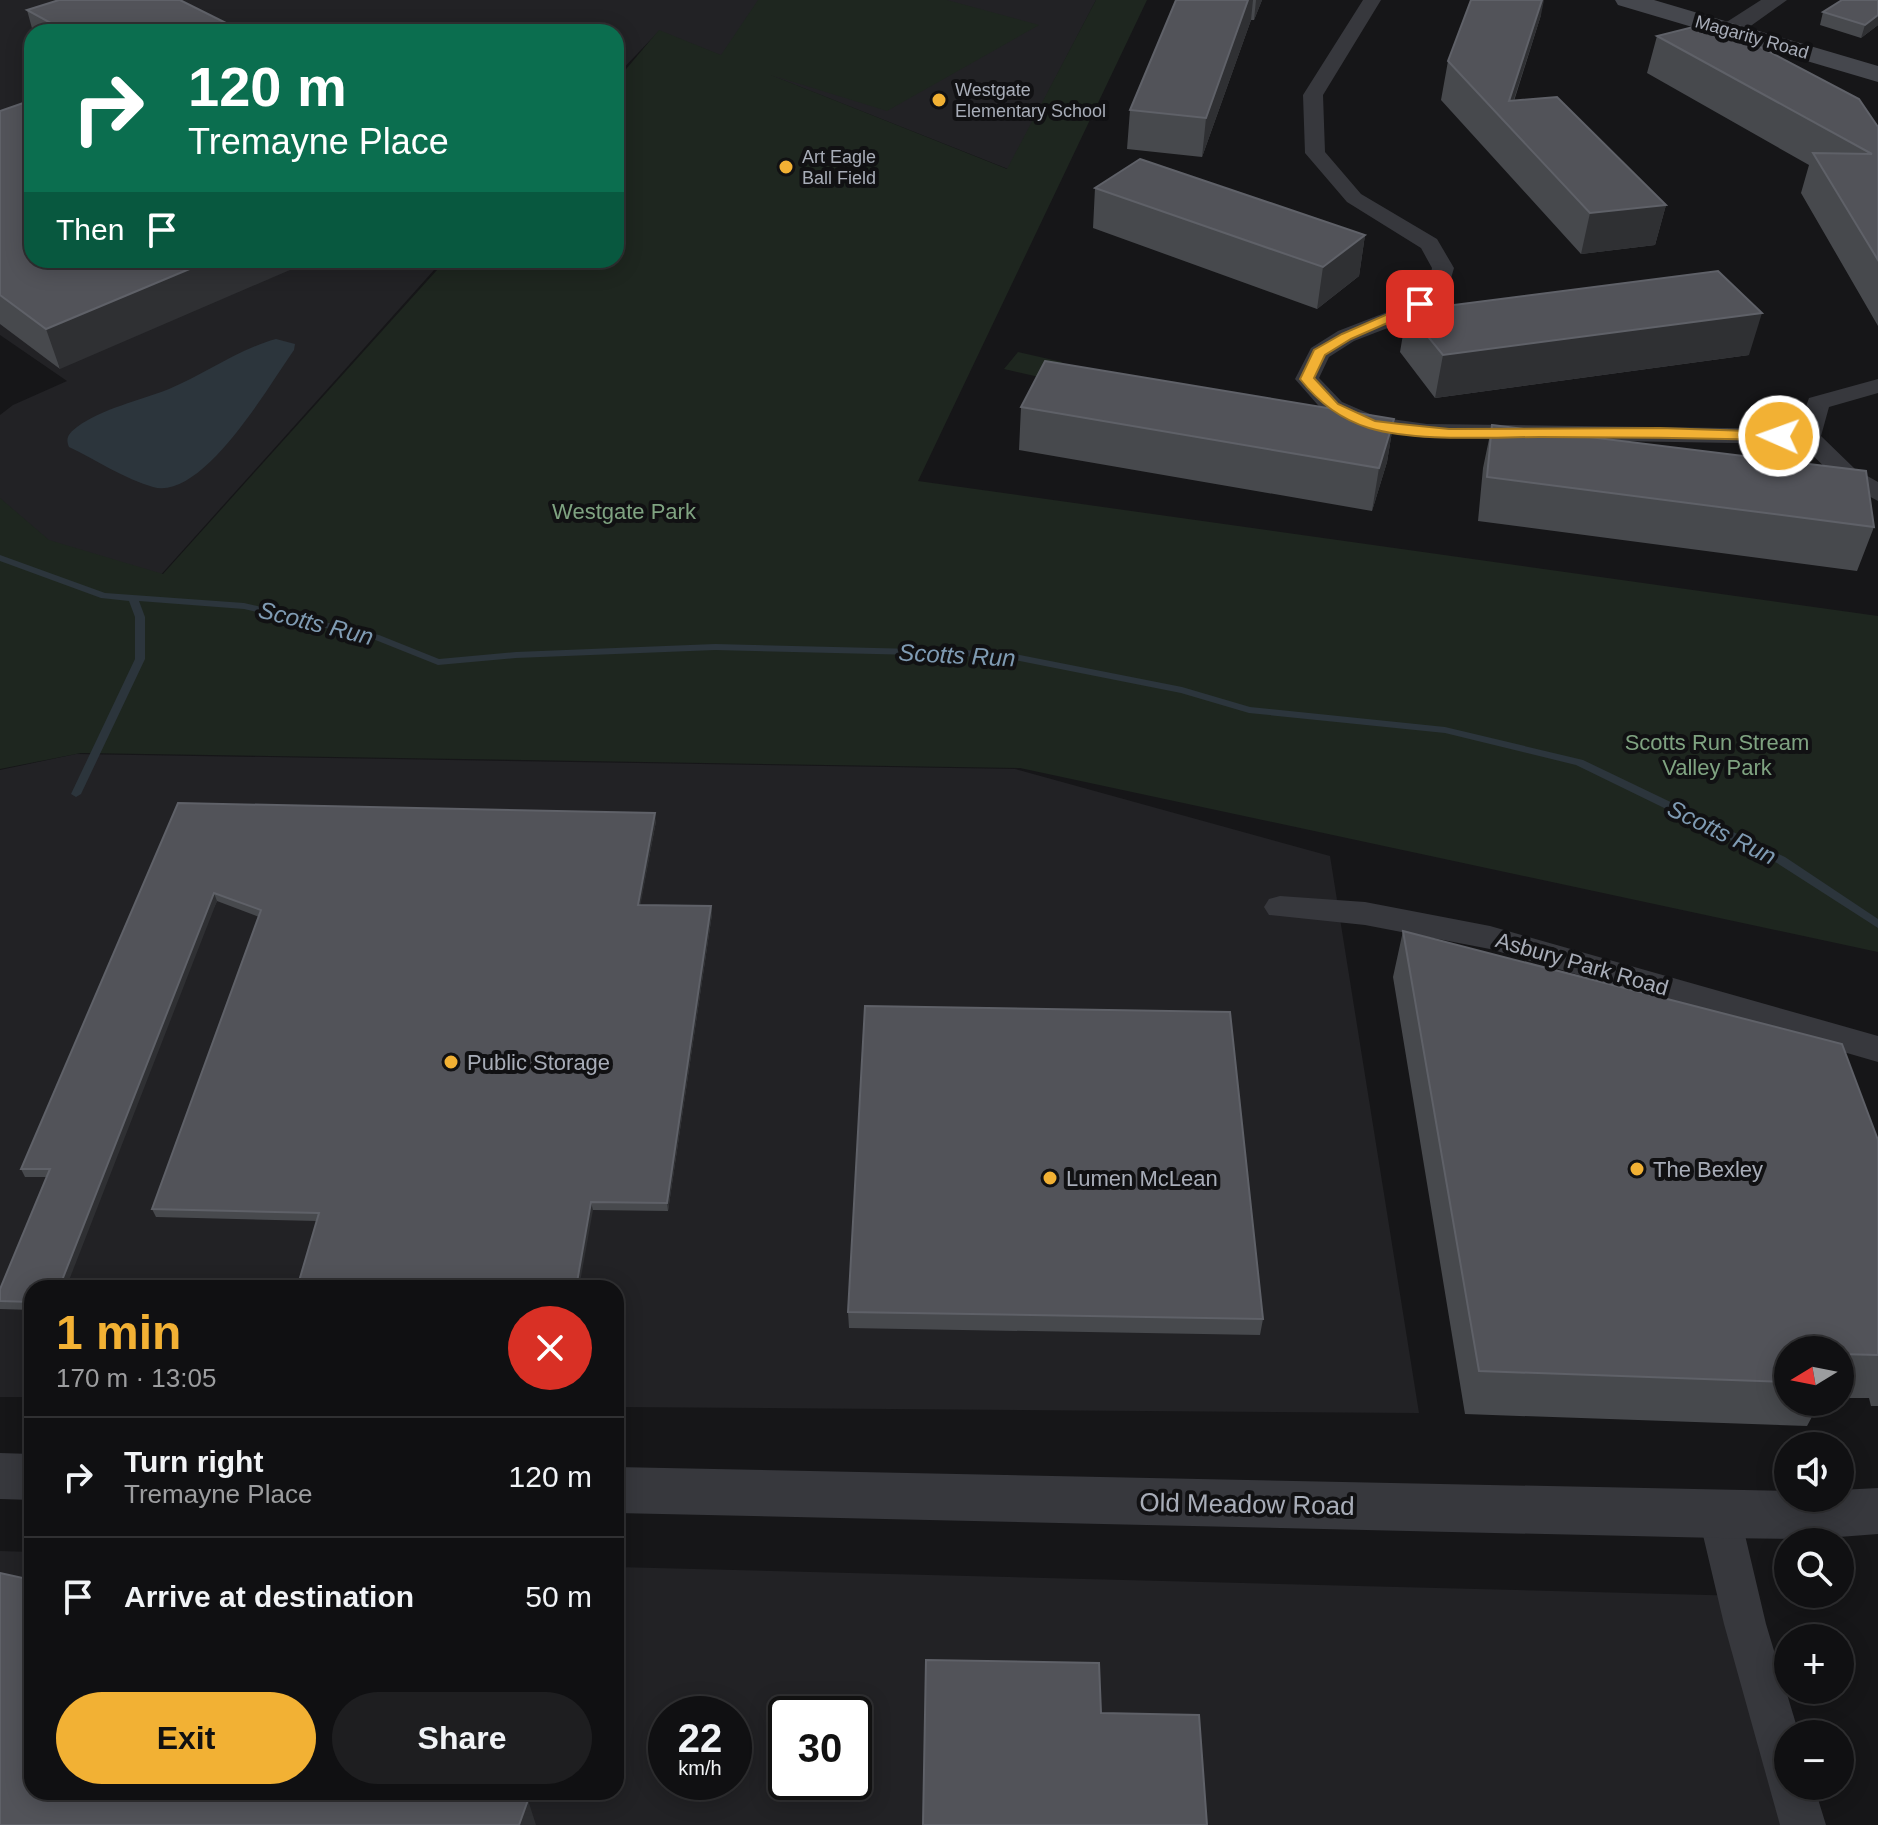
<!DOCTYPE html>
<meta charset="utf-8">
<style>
body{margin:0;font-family:Arial,sans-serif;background:#1e1e20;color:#f1f3f6;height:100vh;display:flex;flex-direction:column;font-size:30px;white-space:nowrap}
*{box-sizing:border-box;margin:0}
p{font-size:26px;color:#9c9d9f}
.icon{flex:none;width:44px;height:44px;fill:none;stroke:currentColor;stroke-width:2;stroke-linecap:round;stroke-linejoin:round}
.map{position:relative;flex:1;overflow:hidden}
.sheet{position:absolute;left:24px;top:1280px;width:600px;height:520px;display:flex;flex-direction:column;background:#101012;border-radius:24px;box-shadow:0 4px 20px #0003,0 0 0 2px #303032}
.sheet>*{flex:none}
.hud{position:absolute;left:24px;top:24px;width:600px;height:244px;border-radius:24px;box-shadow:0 4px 20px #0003,0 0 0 2px #303032;background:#0b6e4f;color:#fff;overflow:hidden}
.needle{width:52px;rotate:260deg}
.buttons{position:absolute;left:1774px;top:1336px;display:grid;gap:16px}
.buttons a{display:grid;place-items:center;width:80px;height:80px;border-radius:50%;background:#101012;box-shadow:0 4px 20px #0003,0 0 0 2px #303032;font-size:40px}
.speed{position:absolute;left:648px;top:1696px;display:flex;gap:16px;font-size:40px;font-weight:700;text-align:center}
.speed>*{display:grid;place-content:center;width:104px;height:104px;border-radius:50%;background:#101012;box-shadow:0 4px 20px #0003,0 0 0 2px #303032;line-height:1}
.speed small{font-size:20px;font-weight:400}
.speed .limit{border:4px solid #111;border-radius:12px;background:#fff;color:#111}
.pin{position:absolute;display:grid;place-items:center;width:68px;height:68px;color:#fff;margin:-34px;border-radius:16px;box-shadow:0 4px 12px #0006}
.me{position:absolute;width:88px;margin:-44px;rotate:272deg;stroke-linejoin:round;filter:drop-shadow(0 0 6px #0008)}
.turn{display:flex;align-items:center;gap:28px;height:168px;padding:0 32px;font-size:36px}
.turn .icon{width:104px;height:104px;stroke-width:2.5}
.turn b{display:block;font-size:56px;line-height:68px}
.then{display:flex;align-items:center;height:76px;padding:0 32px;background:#0003;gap:16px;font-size:30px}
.round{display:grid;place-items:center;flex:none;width:84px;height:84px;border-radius:42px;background:#1e1e20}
.overview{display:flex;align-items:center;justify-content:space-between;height:136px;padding:0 32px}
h1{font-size:48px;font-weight:700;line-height:60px;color:#f2b134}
.action{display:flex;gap:16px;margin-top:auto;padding:16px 32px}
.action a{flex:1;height:92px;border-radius:48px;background:#f2b134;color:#111;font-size:32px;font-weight:700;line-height:92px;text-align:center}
.action a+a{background:#1e1e20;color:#f1f3f6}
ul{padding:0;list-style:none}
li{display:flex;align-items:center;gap:24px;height:120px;padding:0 32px;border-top:2px solid #303032}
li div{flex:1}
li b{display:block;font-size:30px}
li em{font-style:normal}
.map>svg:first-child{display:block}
</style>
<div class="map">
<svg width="1878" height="1825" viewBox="0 0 1878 1825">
<rect width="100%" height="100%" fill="#161618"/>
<!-- built -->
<path fill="#222225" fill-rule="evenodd" d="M 0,0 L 1096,0 L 1008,169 L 659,31 L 616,76 L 616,32 L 32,32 L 32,260 L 443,260 L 158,578 L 46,544 L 0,522 L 0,415 L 13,405 L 67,381 L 0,335 Z
M 76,754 L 1015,769 L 1330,856 L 1419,1413 L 616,1407 L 616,1288 L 32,1288 L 32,1397 L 0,1397 L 0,770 Z
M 0,1551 L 32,1552 L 32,1792 L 616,1792 L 616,1567 L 1746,1596 L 1788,1786 L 1808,1825 L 0,1825 ZM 666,1714 L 734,1714 L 734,1782 L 666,1782 ZM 786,1714 L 854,1714 L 854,1782 L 786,1782 Z"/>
<!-- green -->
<path fill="#1e261f" d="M 758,0 L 947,0 L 1039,25 L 887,111 L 771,75 L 1007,169 L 1096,0 L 1147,0 L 918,481 L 1878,616 L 1878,952 L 1020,768 L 81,753 L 0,769 L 0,498 L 49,540 L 163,574 L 446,260 L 616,260 L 616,81 L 659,30 L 721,55 Z
M 1018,352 L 1062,362 L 1048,379 L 1004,369 Z"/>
<!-- water -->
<path fill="#2c353c" d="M 276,339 L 295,344 L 294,350 C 269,385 203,501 153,487 C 125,479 96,460 69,447 C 65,438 69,433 77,427 C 103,408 139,401 169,389 C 205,374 239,349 276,339 Z"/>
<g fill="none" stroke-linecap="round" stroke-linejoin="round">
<!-- stream -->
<path fill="#2c353c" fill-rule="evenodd" d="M 0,555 L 105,593 L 244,603 L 379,635 L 439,659 L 516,652 L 715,644 L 999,651 L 1182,687 L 1250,707 L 1445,727 L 1583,760 L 1785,857 L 1878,919 L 1878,928 L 1777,863 L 1576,765 L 1445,733 L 1249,713 L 1181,693 L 999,657 L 715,650 L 516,658 L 438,665 L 373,639 L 244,609 L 139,601 L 145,617 L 145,659 L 81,794 L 76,797 L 71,794 L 135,659 L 135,617 L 129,601 L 101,598 L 0,561 Z"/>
<!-- minor -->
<path fill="#37383d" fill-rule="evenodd" d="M 1363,0 L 1381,0 L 1323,95 L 1325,152 L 1361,194 L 1437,239 L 1454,268 L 1445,299 L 1411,319 L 1354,341 L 1329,357 L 1319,378 L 1342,402 L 1377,417 L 1427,424 L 1798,429 L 1809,398 L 1878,379 L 1878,393 L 1829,407 L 1821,436 L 1855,469 L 1878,482 L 1878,501 L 1837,479 L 1801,444 L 1427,438 L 1372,431 L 1324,412 L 1295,379 L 1311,348 L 1338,331 L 1395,309 L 1427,291 L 1432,268 L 1421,248 L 1347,202 L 1305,153 L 1303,95 Z
M 1280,896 L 1365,902 L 1490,926 L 1878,1036 L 1878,1062 L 1490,949 L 1365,925 L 1269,915 L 1264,907 L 1269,899 Z
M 1719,1495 L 1734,1501 L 1740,1514 L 1766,1624 L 1799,1734 L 1788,1734 L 1788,1786 L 1814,1786 L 1826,1825 L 1780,1825 L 1724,1624 L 1698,1514 L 1704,1501 Z"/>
<!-- tertiary -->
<path fill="#37383d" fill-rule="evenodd" d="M 1761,0 L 1787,0 L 1738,35 L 1722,35 L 1719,30 L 1722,25 Z
M 0,1453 L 32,1454 L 32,1500 L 0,1499 Z
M 616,1467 L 1788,1491 L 1788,1498 L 1840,1498 L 1840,1490 L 1878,1488 L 1878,1534 L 1813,1539 L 1719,1538 L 616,1513 Z"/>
<!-- secondary -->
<path fill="#45474d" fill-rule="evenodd" d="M 1615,0 L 1654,0 L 1878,66 L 1878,82 L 1618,5 Z"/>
</g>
<!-- wall -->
<path fill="#47494d" d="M 1176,0 L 1262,0 L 1254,20 L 1251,20 L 1202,157 L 1127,149 L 1130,110 Z
M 1878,0 L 1878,25 L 1861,38 L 1820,25 L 1823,12 Z
M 27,10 L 244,32 L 33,32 Z
M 1541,15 L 1514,101 L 1666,205 L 1655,245 L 1581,254 L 1441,100 L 1448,61 Z
M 1657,36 L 1878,127 L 1878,326 L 1801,193 L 1809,165 L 1647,73 Z
M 0,111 L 60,369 L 0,324 Z
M 1095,188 L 1365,235 L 1359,276 L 1317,309 L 1093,228 Z
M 1407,311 L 1749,355 L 1435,398 L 1400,352 Z
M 1021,407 L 1394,419 L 1387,462 L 1372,511 L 1019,450 Z
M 1492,425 L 1874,527 L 1857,571 L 1478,521 L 1483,468 Z
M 178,803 L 656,821 L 640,905 L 711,906 L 712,914 L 668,1211 L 593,1210 L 317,1221 L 156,1217 L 152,1209 L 259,917 L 217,901 L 32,1288 L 32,1310 L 0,1309 L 0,1289 L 47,1177 L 25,1177 L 21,1169 Z
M 1403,931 L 1878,1140 L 1878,1406 L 1871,1406 L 1869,1398 L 1840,1398 L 1840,1350 L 1788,1350 L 1788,1402 L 1820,1402 L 1807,1426 L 1465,1414 L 1393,977 Z
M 848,1312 L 1263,1319 L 1260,1335 L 849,1328 Z"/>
<!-- shaded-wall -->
<path fill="#2f3033" d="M 1248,0 L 1253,0 L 1251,20 L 1202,157 L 1206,118 Z
M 1256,0 L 1262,0 L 1254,20 Z
M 1542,0 L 1544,0 L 1541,15 L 1506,124 L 1509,101 Z
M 1878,15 L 1878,25 L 1861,38 L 1865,25 Z
M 1666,205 L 1655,245 L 1581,254 L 1590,213 Z
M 1365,235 L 1359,276 L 1317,309 L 1323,267 Z
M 211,260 L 313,260 L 60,369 L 46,329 Z
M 1762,313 L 1749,355 L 1435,398 L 1443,355 Z
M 1394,419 L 1387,462 L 1372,511 L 1379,468 Z
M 655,813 L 656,821 L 639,913 L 638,905 Z
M 214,893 L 217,901 L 66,1288 L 59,1288 Z
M 711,906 L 712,914 L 668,1211 L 667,1203 Z
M 591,1202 L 593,1210 L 579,1288 L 576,1288 Z
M 528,1800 L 536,1825 L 519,1825 Z"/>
<!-- building -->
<path fill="#525359" stroke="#5f6168" stroke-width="2" d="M 59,0 L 180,0 L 244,32 L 67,32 L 27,10 Z
M 1176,0 L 1248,0 L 1206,118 L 1130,110 Z
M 1471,0 L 1542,0 L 1509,101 L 1557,97 L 1666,205 L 1590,213 L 1448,61 Z
M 1842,0 L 1878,0 L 1878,15 L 1865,25 L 1823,12 Z
M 1713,22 L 1859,99 L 1878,127 L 1878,260 L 1813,153 L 1872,154 L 1657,36 Z
M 32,100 L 32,260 L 211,260 L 46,329 L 0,295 L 0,111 Z
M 1140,159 L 1365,235 L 1323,267 L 1095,188 Z
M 1718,271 L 1762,313 L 1443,355 L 1407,311 Z
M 1045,361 L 1394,419 L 1379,468 L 1021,407 Z
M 1492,425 L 1866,471 L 1874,527 L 1487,477 Z
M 178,803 L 655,813 L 638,905 L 711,906 L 667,1203 L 591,1202 L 576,1288 L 297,1288 L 319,1213 L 152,1209 L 261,910 L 214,893 L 59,1288 L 32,1288 L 32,1302 L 0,1301 L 0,1289 L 50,1169 L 21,1169 Z
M 1403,931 L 1842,1044 L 1878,1140 L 1878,1355 L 1840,1354 L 1840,1350 L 1788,1350 L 1788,1382 L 1479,1371 Z
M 865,1006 L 1230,1012 L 1263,1319 L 848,1312 Z
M 0,1573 L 32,1580 L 32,1792 L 433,1792 L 464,1800 L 467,1792 L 496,1792 L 528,1800 L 519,1825 L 0,1825 Z
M 926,1660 L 1099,1663 L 1101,1713 L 1199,1715 L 1207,1825 L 923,1825 Z"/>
<!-- route -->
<path fill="#f2b134" stroke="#9d7322" stroke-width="2" d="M 1420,300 L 1424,301 L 1424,307 L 1351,339 L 1325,355 L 1314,378 L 1338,404 L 1375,421 L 1400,424 L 1449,429 L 1660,428 L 1779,432 L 1786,436 L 1779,440 C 1699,438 1619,437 1540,437 C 1489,437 1416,442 1369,428 C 1340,419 1318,402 1300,379 L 1314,350 L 1342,334 Z"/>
<!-- markers -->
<g fill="#f2b134" stroke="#111113" stroke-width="3">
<circle cx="939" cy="100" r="8"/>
<circle cx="786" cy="167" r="8"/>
<circle cx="451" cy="1062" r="8"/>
<circle cx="1637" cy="1169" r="8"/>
<circle cx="1050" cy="1178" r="8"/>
</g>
<g text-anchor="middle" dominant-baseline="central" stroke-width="8" stroke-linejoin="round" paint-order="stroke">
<!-- far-street labels -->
<g font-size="18" fill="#a8adb8" stroke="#111113">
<text transform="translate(1752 37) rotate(16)">Magarity Road</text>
</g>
<!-- far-poi labels -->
<g font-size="18" fill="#a8adb8" stroke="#111113" text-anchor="start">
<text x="955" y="90">Westgate<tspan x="955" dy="21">Elementary School</tspan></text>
<text x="802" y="157">Art Eagle<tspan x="802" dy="21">Ball Field</tspan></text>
</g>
<!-- park labels -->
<g font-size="22" fill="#7fa381" stroke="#111113">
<text x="624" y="511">Westgate Park</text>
<text x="1717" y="742">Scotts Run Stream<tspan x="1717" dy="25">Valley Park</tspan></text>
</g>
<!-- street labels -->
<g font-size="22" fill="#a8adb8" stroke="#111113">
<text transform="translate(1582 964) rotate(16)">Asbury Park Road</text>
</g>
<!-- poi labels -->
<g font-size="22" fill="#a8adb8" stroke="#111113" text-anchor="start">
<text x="467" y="1062">Public Storage</text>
<text x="1653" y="1169">The Bexley</text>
<text x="1066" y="1178">Lumen McLean</text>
</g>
<!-- water labels -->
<g font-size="24" font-style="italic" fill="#7f9bb3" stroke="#111113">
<text transform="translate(316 623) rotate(14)">Scotts Run</text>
<text transform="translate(957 655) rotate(3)">Scotts Run</text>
<text transform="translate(1722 832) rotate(26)">Scotts Run</text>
</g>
<!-- near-street labels -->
<g font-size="26" fill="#a8adb8" stroke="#111113">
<text transform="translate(1247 1504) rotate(1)">Old Meadow Road</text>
</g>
</g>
</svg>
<div class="buttons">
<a><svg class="needle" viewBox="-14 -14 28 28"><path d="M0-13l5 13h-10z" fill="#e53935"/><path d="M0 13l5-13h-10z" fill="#9c9d9f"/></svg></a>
<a><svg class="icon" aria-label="sound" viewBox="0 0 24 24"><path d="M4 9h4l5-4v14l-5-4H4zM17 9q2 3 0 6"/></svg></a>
<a><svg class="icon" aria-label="search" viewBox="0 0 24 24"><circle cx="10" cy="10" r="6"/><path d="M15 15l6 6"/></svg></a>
<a>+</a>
<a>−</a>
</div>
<div class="speed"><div>22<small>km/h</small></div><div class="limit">30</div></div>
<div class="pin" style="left:1420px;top:304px;background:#d93025"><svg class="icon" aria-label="arrive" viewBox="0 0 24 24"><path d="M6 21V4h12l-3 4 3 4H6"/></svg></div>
<svg class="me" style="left:1779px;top:436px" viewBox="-20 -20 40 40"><circle r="17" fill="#f2b134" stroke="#fff" stroke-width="3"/><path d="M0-11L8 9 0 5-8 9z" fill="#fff"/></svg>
<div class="hud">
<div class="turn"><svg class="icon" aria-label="right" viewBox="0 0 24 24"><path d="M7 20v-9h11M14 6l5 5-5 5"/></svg><div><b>120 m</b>Tremayne Place</div></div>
<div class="then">Then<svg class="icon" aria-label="arrive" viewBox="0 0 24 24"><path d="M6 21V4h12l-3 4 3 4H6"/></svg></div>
</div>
<section class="sheet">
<div class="overview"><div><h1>1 min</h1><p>170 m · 13:05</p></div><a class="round" style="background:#d93025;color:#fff"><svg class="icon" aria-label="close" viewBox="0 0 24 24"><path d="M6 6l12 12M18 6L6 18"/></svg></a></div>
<ul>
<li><svg class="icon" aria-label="right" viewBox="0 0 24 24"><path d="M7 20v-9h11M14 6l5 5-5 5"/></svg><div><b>Turn right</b><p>Tremayne Place</p></div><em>120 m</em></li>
<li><svg class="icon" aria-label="arrive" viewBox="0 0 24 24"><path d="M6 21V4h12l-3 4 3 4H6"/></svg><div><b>Arrive at destination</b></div><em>50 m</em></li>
</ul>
<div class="action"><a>Exit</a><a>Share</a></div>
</section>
</div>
